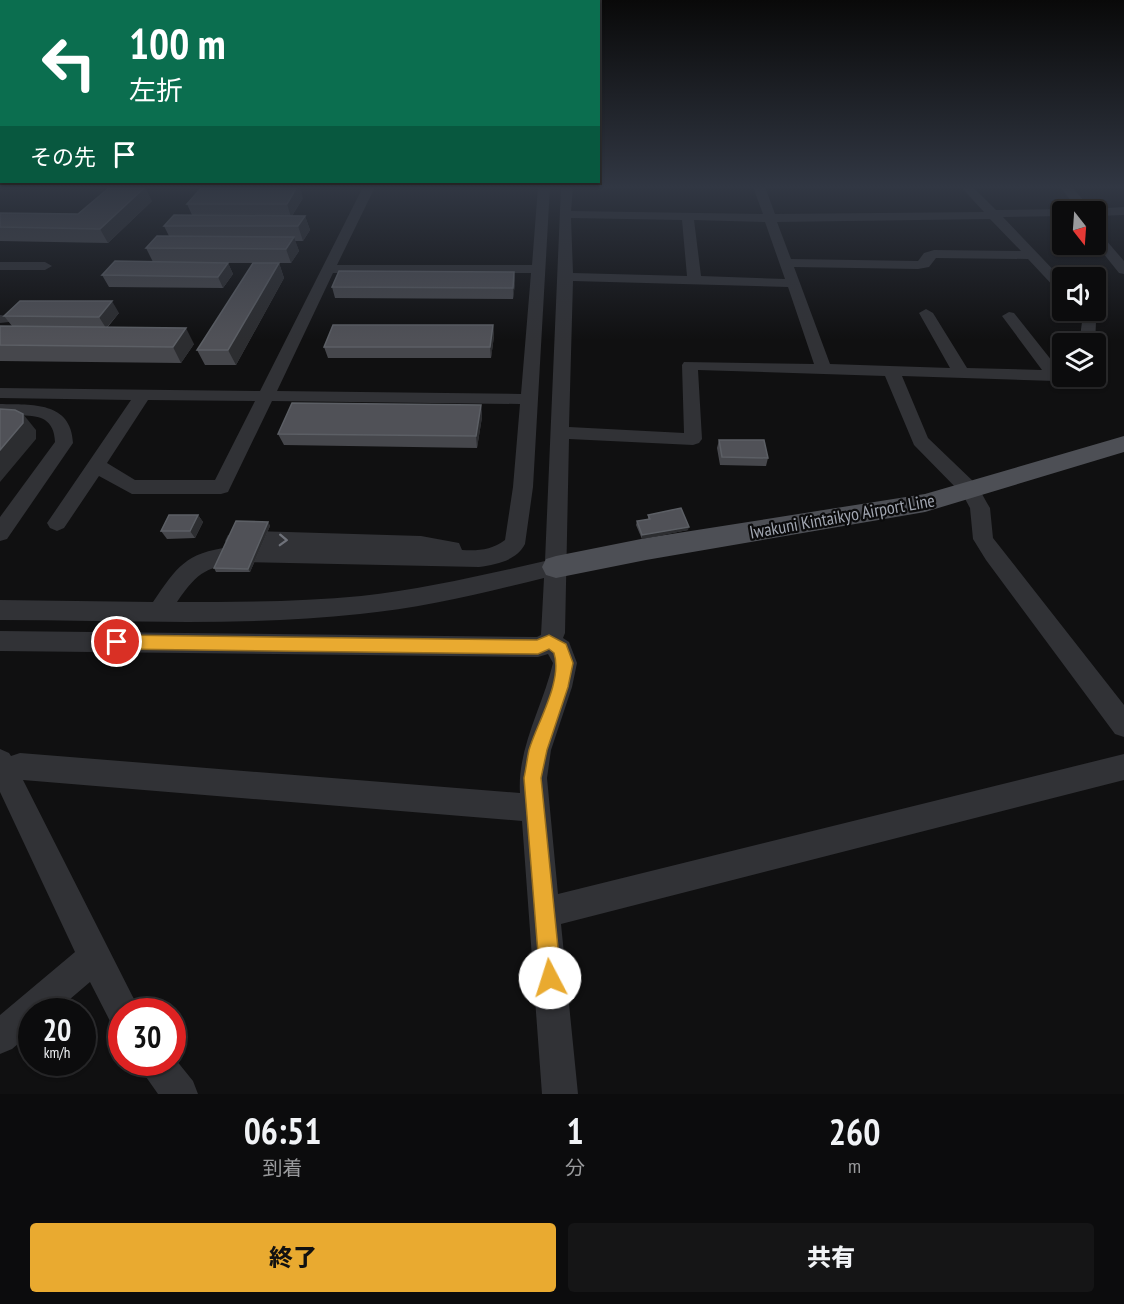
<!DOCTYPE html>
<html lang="ja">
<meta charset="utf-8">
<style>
body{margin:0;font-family:"PT Sans Narrow","Noto Sans JP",sans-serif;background:#151516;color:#f1f3f6;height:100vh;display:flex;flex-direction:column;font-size:22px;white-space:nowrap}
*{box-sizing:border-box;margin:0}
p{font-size:20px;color:#9a9b9d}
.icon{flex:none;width:33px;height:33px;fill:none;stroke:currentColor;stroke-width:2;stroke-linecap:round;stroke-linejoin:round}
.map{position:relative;height:1094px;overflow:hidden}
.side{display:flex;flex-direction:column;background:#0c0c0d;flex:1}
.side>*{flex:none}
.hud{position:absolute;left:0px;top:0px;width:600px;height:183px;box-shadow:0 2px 4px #0004,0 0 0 2px #2c2c2e;background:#0b6e4f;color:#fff;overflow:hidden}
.needle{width:39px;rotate:163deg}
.fabs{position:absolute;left:1052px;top:201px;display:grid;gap:12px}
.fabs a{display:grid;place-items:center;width:54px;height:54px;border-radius:6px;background:#0c0c0d;box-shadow:0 2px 4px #0004,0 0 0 2px #2c2c2e;font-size:30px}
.speed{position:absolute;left:18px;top:998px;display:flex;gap:12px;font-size:30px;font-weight:700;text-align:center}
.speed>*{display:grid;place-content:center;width:78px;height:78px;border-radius:50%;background:#0c0c0d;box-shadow:0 2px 4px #0004,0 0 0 2px #2c2c2e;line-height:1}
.speed small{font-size:15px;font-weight:400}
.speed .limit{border:9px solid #d22;background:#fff;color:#111}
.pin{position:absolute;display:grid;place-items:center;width:51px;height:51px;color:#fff;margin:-26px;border:3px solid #fff;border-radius:50%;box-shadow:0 2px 6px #0007}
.me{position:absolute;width:66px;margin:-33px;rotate:355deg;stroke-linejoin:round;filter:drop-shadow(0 0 4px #0008)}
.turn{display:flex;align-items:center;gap:21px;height:126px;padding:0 30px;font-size:27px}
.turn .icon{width:78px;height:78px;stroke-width:2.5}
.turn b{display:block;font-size:42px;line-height:51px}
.then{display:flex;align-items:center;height:57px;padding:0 30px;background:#0003;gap:12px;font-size:22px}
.eta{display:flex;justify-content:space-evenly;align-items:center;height:102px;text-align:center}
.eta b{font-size:36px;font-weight:800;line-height:42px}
.primary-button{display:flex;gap:12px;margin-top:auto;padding:12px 30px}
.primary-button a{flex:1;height:69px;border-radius:6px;background:#e9aa30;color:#111;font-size:24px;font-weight:800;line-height:69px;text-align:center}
.primary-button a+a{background:#151516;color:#f1f3f6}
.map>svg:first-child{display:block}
</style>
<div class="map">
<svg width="1124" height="1094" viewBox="0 0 1124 1094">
<rect width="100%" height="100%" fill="#101011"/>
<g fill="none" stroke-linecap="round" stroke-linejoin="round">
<!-- minor -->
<path fill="#313236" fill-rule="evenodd" d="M 363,187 L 375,187 L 337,265 L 532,265 L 538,187 L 550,187 L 533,487 L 525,544 C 516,561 497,564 479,567 L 244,562 C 207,567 199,570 177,602 C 238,602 300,602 361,596 C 423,589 484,575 545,561 L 561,187 L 573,187 L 571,211 L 763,214 L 753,187 L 765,187 L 775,214 L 984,212 L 961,187 L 973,187 L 996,210 L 1066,209 L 1068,212 L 1062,212 L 1062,216 L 1003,217 L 1062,279 L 1062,291 L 1057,290 L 1028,259 L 936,258 L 929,267 L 918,269 L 794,267 L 830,364 L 950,368 L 919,313 L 926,309 L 933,313 L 967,368 L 1042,370 L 1002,316 L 1009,312 L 1014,313 L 1060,371 L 1062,371 L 1062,376 L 1092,376 L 1084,381 L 1055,381 L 902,376 L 928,438 L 977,485 L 987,503 L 990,508 L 993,538 L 1124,705 L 1124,737 L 1115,734 L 986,560 L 973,539 L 970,508 L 963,495 L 914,445 L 885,376 L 698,370 L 702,439 L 699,443 L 693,445 L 569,439 L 565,633 L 563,638 L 569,642 L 577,663 L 572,687 L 551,750 L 547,778 L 558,894 L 1124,754 L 1124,780 L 561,924 L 578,1094 L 542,1094 L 522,821 L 23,780 L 140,1011 L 122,1011 L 122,1027 L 111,1023 L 90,982 L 56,1011 L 32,1011 L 32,1032 L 12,1049 L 0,1054 L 0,1015 L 75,952 L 0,792 L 0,749 L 9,753 L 11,756 L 20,753 L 520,793 C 517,748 543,706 553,663 L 548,654 L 538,657 L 0,651 L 0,631 L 537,637 L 541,635 L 544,578 C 483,593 423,608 360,614 C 241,627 120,620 0,620 L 0,600 L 153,602 C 177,567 185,553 230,547 L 225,541 L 228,535 L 251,531 L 421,536 L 459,543 L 462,550 C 478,551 492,550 505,540 L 513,487 L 520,404 L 272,401 L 228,492 L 221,494 L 132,494 L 99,476 L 64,528 L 57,531 L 50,528 L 47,523 L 131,400 L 0,398 L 0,388 L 260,391 ZM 571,218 L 682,220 L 687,276 L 573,273 ZM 990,219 L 1021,251 L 934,250 L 924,253 L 918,261 L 791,259 L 777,222 ZM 694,220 L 765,222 L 785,279 L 701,276 ZM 333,273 L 531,273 L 521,394 L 277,391 ZM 573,281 L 788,287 L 814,364 L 684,362 L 682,365 L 684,433 L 569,427 ZM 148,400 L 255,401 L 215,480 L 135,480 L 107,463 Z
M 1060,187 L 1072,187 L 1091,209 L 1124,207 L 1124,215 L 1095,216 L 1095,212 L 1080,212 Z
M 1095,231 L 1099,232 L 1124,261 L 1124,274 L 1119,273 L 1095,243 Z
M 0,262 L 45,262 L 52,266 L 45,270 L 0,270 Z
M 1077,310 L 1092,310 L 1096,322 L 1095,344 L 1079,344 L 1082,322 Z
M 0,315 L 9,316 L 11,319 L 9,322 L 0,323 Z
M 0,404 C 32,405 71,401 73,443 L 7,539 L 0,541 L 0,517 L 55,442 C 54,409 25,416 0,416 Z
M 172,1055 L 193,1081 L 198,1094 L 158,1094 L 144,1074 L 139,1062 L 172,1062 Z"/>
<!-- major -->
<path fill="#4d4f55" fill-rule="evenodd" d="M 1124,436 L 1124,452 L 925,512 L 646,560 L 556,578 L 546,575 L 542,567 L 546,559 L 556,556 L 646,538 L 925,494 Z"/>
</g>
<!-- wall -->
<path fill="#46474c" d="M 303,198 L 292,216 L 305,216 L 310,230 L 303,241 L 295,241 L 299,251 L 291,263 L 228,263 L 233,274 L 223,288 L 109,287 L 102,275 L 153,262 L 146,248 L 169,236 L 164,226 L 192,215 L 187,204 Z
M 152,201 L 108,243 L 0,241 L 0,213 L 78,214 Z
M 279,263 L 284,278 L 236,365 L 205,365 L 197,350 Z
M 514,272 L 515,283 L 513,299 L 335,298 L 332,287 Z
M 119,313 L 107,328 L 194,344 L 181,363 L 0,361 L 0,326 L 12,326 L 4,316 Z
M 493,325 L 494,336 L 491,358 L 328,358 L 324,347 Z
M 481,405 L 482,417 L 477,448 L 284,445 L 278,434 Z
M 719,440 L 768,458 L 766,466 L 720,465 L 717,448 Z
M 198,515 L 203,522 L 195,538 L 167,539 L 161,531 Z
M 648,515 L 688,530 L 642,539 L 636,525 L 637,521 L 648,520 Z
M 268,522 L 270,526 L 250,572 L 216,572 L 214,568 Z"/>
<!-- shaded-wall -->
<path fill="#2c2d30" d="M 145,187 L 152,201 L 108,243 L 100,229 Z
M 297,187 L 300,187 L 303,198 L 291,217 L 287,204 Z
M 305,216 L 310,230 L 303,241 L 298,226 Z
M 294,237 L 299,251 L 291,263 L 286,249 Z
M 228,263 L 233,274 L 223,288 L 218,277 Z
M 279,263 L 284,278 L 236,365 L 228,350 Z
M 514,272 L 515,283 L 513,299 L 513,288 Z
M 112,301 L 119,313 L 106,328 L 99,317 Z
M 493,325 L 494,336 L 491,358 L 490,347 Z
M 186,328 L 194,344 L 181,363 L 173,347 Z
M 481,405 L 482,417 L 477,448 L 476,436 Z
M 23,414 L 36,430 L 36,439 L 0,482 L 0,450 Z
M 198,515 L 203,522 L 195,538 L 190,531 Z
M 268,522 L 270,526 L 250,572 L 248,569 Z
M 689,527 L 688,530 L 642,539 L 642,535 Z"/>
<!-- building -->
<path fill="#505157" stroke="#5c5f65" stroke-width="1.5" d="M 110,187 L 145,187 L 100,229 L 0,227 L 0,213 L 78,214 Z
M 202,187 L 297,187 L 287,204 L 187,204 Z
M 174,215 L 305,216 L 298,226 L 164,226 Z
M 157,236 L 294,237 L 286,249 L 146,248 Z
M 115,261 L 228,263 L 218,277 L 102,275 Z
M 253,263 L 279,263 L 228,350 L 197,350 Z
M 339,271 L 514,272 L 513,288 L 332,287 Z
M 20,301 L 112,301 L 99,317 L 4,316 Z
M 333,325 L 493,325 L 490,347 L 324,347 Z
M 0,326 L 186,328 L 173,347 L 0,345 Z
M 292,403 L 481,405 L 476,436 L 278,434 Z
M 0,409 L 15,410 L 23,414 L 23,423 L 0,450 Z
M 719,440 L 764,440 L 768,458 L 722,457 Z
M 681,508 L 689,527 L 642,535 L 637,521 L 650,519 L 648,515 Z
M 169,515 L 198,515 L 190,531 L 161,531 Z
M 236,521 L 268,522 L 248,569 L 214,568 Z"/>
<!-- one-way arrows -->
<defs><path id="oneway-chevron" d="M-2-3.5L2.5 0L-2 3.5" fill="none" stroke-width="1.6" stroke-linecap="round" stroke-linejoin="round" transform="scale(1.5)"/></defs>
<use stroke="#6f727a" href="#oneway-chevron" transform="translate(283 540) rotate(2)"/>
<!-- sky -->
<linearGradient id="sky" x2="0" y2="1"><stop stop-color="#090909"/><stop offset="0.55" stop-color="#313743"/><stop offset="1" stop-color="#313743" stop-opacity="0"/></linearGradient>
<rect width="1124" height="340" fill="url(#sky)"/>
<!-- route -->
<path fill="#e9aa30" stroke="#976e1f" stroke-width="1.5" d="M 117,635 L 537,640 L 549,635 L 566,644 L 573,663 L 568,687 L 547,750 L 541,778 L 561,978 L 558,986 L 550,989 L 543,986 L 540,978 L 524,778 C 526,769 527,759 529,750 C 537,723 563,681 554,653 L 549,649 L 538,654 L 117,649 L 112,647 L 109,642 L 112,637 Z"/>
<g text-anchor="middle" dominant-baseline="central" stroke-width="4.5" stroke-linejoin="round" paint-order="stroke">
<!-- street labels -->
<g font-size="18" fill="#a1a6b1" stroke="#0b0b0c">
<text transform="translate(842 516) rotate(-10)">Iwakuni Kintaikyo Airport Line</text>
</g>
</g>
</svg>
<div class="fabs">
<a><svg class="needle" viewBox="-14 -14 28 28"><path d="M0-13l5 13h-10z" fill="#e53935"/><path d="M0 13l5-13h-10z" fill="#9a9b9d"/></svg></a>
<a><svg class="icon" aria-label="sound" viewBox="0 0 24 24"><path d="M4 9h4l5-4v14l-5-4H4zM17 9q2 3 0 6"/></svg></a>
<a><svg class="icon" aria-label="layers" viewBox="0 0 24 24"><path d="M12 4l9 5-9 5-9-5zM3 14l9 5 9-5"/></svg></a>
</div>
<div class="speed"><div>20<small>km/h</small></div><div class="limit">30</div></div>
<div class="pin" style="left:117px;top:642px;background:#d93025"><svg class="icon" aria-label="arrive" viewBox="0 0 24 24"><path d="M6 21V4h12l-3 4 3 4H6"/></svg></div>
<svg class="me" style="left:550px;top:978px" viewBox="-20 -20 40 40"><circle r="19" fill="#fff"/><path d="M0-13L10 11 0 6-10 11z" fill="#e9aa30"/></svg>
<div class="hud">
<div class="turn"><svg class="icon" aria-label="left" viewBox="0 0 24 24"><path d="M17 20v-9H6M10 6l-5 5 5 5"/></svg><div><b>100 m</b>左折</div></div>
<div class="then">その先<svg class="icon" aria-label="arrive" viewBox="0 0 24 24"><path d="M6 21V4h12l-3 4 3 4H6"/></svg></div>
</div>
</div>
<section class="side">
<div class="eta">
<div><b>06:51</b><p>到着</p></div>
<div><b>1</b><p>分</p></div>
<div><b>260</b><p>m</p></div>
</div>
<div class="primary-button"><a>終了</a><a>共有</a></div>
</section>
